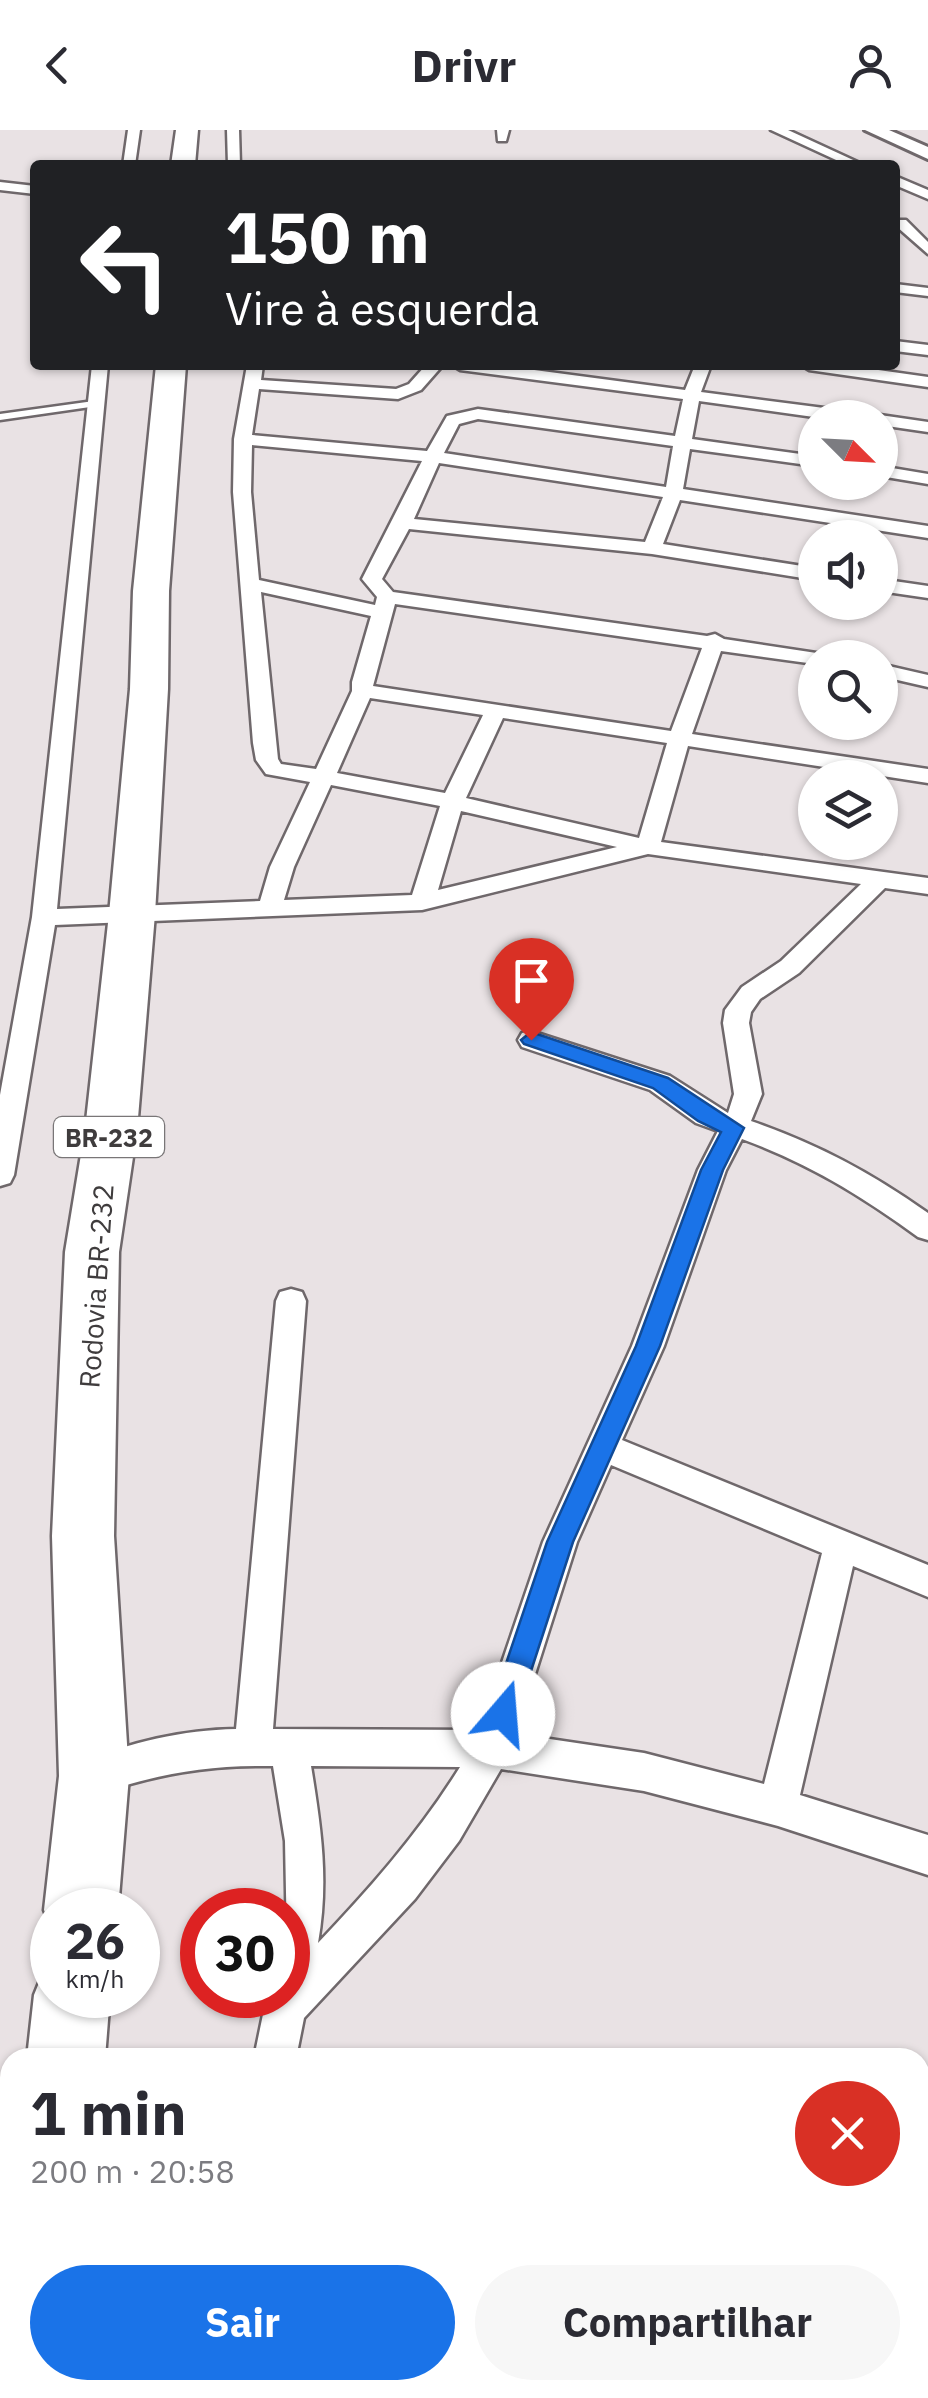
<!DOCTYPE html>
<html lang="pt">
<meta charset="utf-8">
<style>
body{margin:0;font-family:"IBM Plex Sans",sans-serif;background:#f7f7f7;color:#2b2b33;height:100vh;display:flex;flex-direction:column;font-size:38px;white-space:nowrap}
*{box-sizing:border-box;margin:0}
p{font-size:32px;color:#7c7c81}
.icon{flex:none;width:55px;height:55px;fill:none;stroke:currentColor;stroke-width:2;stroke-linecap:round;stroke-linejoin:round}
.map{position:relative;flex:1;overflow:hidden}
.details{position:absolute;left:0px;top:1918px;width:930px;height:352px;display:flex;flex-direction:column;background:#fff;border-radius:30px 30px 0 0;box-shadow:0 2px 8px #0004}
.details>*{flex:none}
.hud{position:absolute;left:30px;top:30px;width:870px;height:210px;border-radius:10px;box-shadow:0 2px 8px #0004;background:#202124;color:#fff;overflow:hidden}
.needle{width:65px;rotate:114deg}
.buttons{position:absolute;left:798px;top:270px;display:grid;gap:20px}
.buttons a{display:grid;place-items:center;width:100px;height:100px;border-radius:50%;background:#fff;box-shadow:0 2px 8px #0004;font-size:50px}
.speed{position:absolute;left:30px;top:1758px;display:flex;gap:20px;font-size:50px;font-weight:700;text-align:center}
.speed>*{display:grid;place-content:center;width:130px;height:130px;border-radius:50%;background:#fff;box-shadow:0 2px 8px #0004;line-height:1}
.speed small{font-size:25px;font-weight:400}
.speed .limit{border:15px solid #d22;background:#fff;color:#111}
.pin{position:absolute;display:grid;place-items:center;width:85px;height:85px;color:#fff;margin:-102px -42px;border-radius:50% 50% 50% 0;rotate:-45deg;box-shadow:0 0 10px #0007}
.pin .icon{rotate:45deg}
.me{position:absolute;width:110px;margin:-55px;rotate:18deg;stroke-linejoin:round;filter:drop-shadow(0 0 8px #0008)}
.turn{display:flex;align-items:center;gap:35px;height:210px;padding:0 30px;font-size:45px}
.turn .icon{width:130px;height:130px;stroke-width:2.5}
.turn b{display:block;font-size:70px;line-height:85px}
.round{display:grid;place-items:center;flex:none;width:105px;height:105px;border-radius:52px;background:#f7f7f7}
.overview{display:flex;align-items:center;justify-content:space-between;height:170px;padding:0 30px}
h1{font-size:60px;font-weight:800;line-height:75px}
.primary-button{display:flex;gap:20px;margin-top:auto;padding:20px 30px}
.primary-button a{flex:1;height:115px;border-radius:60px;background:#1a73e8;color:#fff;font-size:40px;font-weight:800;line-height:115px;text-align:center}
.primary-button a+a{background:#f7f7f7;color:#2b2b33}
header{display:flex;justify-content:space-between;align-items:center;height:130px;padding:0 30px;background:#fff;font-size:45px;font-weight:800}
.map>svg:first-child{display:block}
</style>
<header><svg class="icon" aria-label="back" viewBox="0 0 24 24"><path d="M15 5l-7 7 7 7"/></svg>Drivr<svg class="icon" aria-label="person" viewBox="0 0 24 24"><circle cx="12" cy="8" r="4"/><path d="M4 21q1-7 8-7t8 7"/></svg></header>
<div class="map">
<svg width="928" height="2268" viewBox="0 0 928 2268">
<rect width="100%" height="100%" fill="#e9e2e4"/>
<g fill="none" stroke-linecap="round" stroke-linejoin="round">
<defs>
<path id="lane" d="M 94,271 L 98,274 L 97,276 L 0,290 L 0,284 Z"/>
<path id="street" d="M 128,0 L 140,0 L 135,35 L 123,35 Z
M 227,0 L 239,0 L 240,35 L 228,35 Z
M 497,0 L 509,0 L 506,11 L 498,11 Z
M 771,0 L 788,0 L 864,35 L 847,35 Z
M 895,46 L 928,60 L 928,69 L 895,55 Z
M 0,52 L 35,56 L 35,64 L 0,60 Z
M 896,90 L 906,90 L 928,112 L 928,124 L 896,96 Z
M 895,154 L 928,158 L 928,166 L 895,162 Z
M 895,211 L 928,215 L 928,225 L 895,221 Z
M 92,235 L 108,235 L 57,779 L 260,771 L 270,737 L 310,652 L 266,644 L 256,630 L 253,613 L 233,362 L 234,309 L 247,235 L 263,235 L 261,250 L 396,259 L 409,254 L 426,235 L 443,235 L 421,260 L 398,269 L 259,259 L 252,305 L 427,321 L 447,286 L 478,279 L 675,306 L 683,269 L 460,240 L 452,235 L 497,235 L 685,260 L 695,235 L 711,235 L 701,262 L 863,283 L 871,288 L 821,288 L 699,271 L 692,309 L 815,326 L 815,336 L 690,319 L 683,359 L 928,396 L 928,408 L 680,370 L 663,414 L 815,438 L 815,450 L 652,424 L 409,399 L 382,449 L 393,462 L 707,506 L 715,504 L 724,509 L 823,524 L 826,528 L 815,528 L 815,534 L 721,521 L 692,604 L 928,639 L 928,653 L 688,616 L 661,712 L 928,748 L 928,764 L 885,758 L 799,843 L 760,869 L 751,882 L 749,893 L 762,964 L 751,991 C 819,1015 870,1042 928,1083 L 928,1110 L 918,1107 C 862,1066 808,1033 742,1009 L 726,1040 L 664,1216 L 622,1310 L 928,1435 L 928,1467 L 853,1436 L 800,1665 L 928,1705 L 928,1745 L 778,1696 L 644,1661 L 501,1639 L 459,1711 L 415,1769 L 304,1888 L 296,1928 L 254,1928 L 267,1865 L 288,1865 L 285,1711 L 273,1636 C 205,1635 158,1644 94,1665 L 81,1659 L 75,1646 L 81,1633 C 130,1612 183,1600 236,1599 L 276,1171 L 280,1162 L 291,1159 L 302,1162 L 306,1171 L 273,1599 L 479,1600 L 543,1412 L 632,1216 L 698,1040 L 718,1001 L 696,993 L 650,960 L 522,917 L 518,910 L 522,903 L 531,901 L 670,946 L 728,983 L 734,964 L 723,893 L 725,880 L 742,857 L 781,831 L 861,754 L 648,724 L 422,780 L 55,795 L 14,1045 L 10,1053 L 0,1056 L 0,965 L 32,787 ZM 478,289 L 673,316 L 666,357 L 444,323 L 459,294 ZM 252,315 L 422,331 L 362,449 L 377,467 L 375,475 L 259,450 L 251,362 ZM 439,333 L 663,367 L 645,412 L 414,389 ZM 261,462 L 371,486 L 352,552 L 352,561 L 316,639 L 281,634 L 278,629 ZM 395,474 L 702,518 L 671,601 L 373,556 ZM 370,568 L 483,585 L 445,663 L 337,643 ZM 503,588 L 667,613 L 639,708 L 466,668 ZM 331,655 L 440,676 L 412,765 L 284,770 L 294,737 ZM 461,681 L 617,717 L 438,760 ZM 611,1335 L 822,1423 L 764,1654 L 644,1623 L 516,1604 L 577,1412 ZM 311,1636 L 460,1637 C 419,1703 371,1757 318,1813 C 329,1752 321,1697 311,1636 Z
M 801,235 L 843,235 L 928,247 L 928,257 L 809,240 Z
M 880,285 L 928,292 L 928,302 L 880,295 L 880,288 L 873,288 Z
M 880,336 L 928,344 L 928,354 L 880,346 Z
M 880,449 L 928,456 L 928,468 L 880,461 Z
M 880,534 L 928,545 L 928,557 L 880,546 Z
M 167,2260 L 215,2260 L 213,2268 L 165,2268 Z
M 303,2260 L 365,2260 L 369,2268 L 307,2268 Z"/>
<path id="secondary" d="M 865,0 L 889,0 L 928,17 L 928,29 Z"/>
<path id="highway" d="M 176,0 L 198,0 L 195,35 L 171,35 Z
M 156,235 L 186,235 L 169,461 L 168,559 L 155,784 L 137,1000 L 119,1122 L 114,1406 L 129,1646 L 118,1780 L 52,1780 L 52,1800 L 44,1780 L 59,1646 L 52,1406 L 65,1122 L 85,1000 L 109,784 L 130,559 L 133,461 Z
M 52,1835 L 52,1865 L 110,1865 L 105,1928 L 27,1928 L 34,1865 L 45,1838 Z
M 10,2228 L 10,2260 L 81,2260 L 82,2268 L 0,2268 L 0,2247 Z"/>
</defs>
<!-- lane casing -->
<use href="#lane" stroke="#6f686b" stroke-width="5"/>
<!-- street casing -->
<use href="#street" stroke="#6f686b" stroke-width="5"/>
<!-- secondary casing -->
<use href="#secondary" stroke="#6f686b" stroke-width="6"/>
<!-- highway casing -->
<use href="#highway" stroke="#6f686b" stroke-width="5"/>
<!-- lane -->
<use href="#lane" fill="#fff" fill-rule="evenodd"/>
<!-- street -->
<use href="#street" fill="#fff" fill-rule="evenodd"/>
<!-- secondary -->
<use href="#secondary" fill="#fff" fill-rule="evenodd"/>
<!-- highway -->
<use href="#highway" fill="#fff" fill-rule="evenodd"/>
</g>
<!-- route -->
<path fill="#1a73e8" stroke="#114b97" stroke-width="2.5" d="M 531,902 L 668,948 L 744,998 L 723,1040 L 660,1216 L 573,1412 L 517,1584 L 513,1594 L 503,1598 L 493,1594 L 489,1584 L 547,1412 L 636,1216 L 701,1040 L 721,1002 L 698,991 L 653,958 L 524,914 L 521,910 Z"/>
<g text-anchor="middle" dominant-baseline="central" stroke-width="9" stroke-linejoin="round" paint-order="stroke">
<!-- shield labels -->
<rect fill="#fff" stroke="#797677" stroke-width="2.5" x="54" y="987" width="110" height="40" rx="8"/>
<g font-size="25" font-weight="bold" fill="#3f3c3d">
<text x="109" y="1007">BR-232</text>
</g>
<!-- street labels -->
<g font-size="28" fill="#3f3c3d" stroke="#fff">
<text transform="translate(96 1156) rotate(-86)">Rodovia BR-232</text>
</g>
</g>
</svg>
<div class="buttons">
<a><svg class="needle" viewBox="-14 -14 28 28"><path d="M0-13l5 13h-10z" fill="#e53935"/><path d="M0 13l5-13h-10z" fill="#7c7c81"/></svg></a>
<a><svg class="icon" aria-label="sound" viewBox="0 0 24 24"><path d="M4 9h4l5-4v14l-5-4H4zM17 9q2 3 0 6"/></svg></a>
<a><svg class="icon" aria-label="search" viewBox="0 0 24 24"><circle cx="10" cy="10" r="6"/><path d="M15 15l6 6"/></svg></a>
<a><svg class="icon" aria-label="layers" viewBox="0 0 24 24"><path d="M12 4l9 5-9 5-9-5zM3 14l9 5 9-5"/></svg></a>
</div>
<div class="speed"><div>26<small>km/h</small></div><div class="limit">30</div></div>
<div class="pin" style="left:531px;top:910px;background:#d93025"><svg class="icon" aria-label="arrive" viewBox="0 0 24 24"><path d="M6 21V4h12l-3 4 3 4H6"/></svg></div>
<svg class="me" style="left:503px;top:1584px" viewBox="-20 -20 40 40"><circle r="19" fill="#fff"/><path d="M0-13L10 11 0 6-10 11z" fill="#1a73e8"/></svg>
<div class="hud">
<div class="turn"><svg class="icon" aria-label="left" viewBox="0 0 24 24"><path d="M17 20v-9H6M10 6l-5 5 5 5"/></svg><div><b>150 m</b>Vire à esquerda</div></div>
</div>
<section class="details">
<div class="overview"><div><h1>1 min</h1><p>200 m · 20:58</p></div><a class="round" style="background:#d93025;color:#fff"><svg class="icon" aria-label="close" viewBox="0 0 24 24"><path d="M6 6l12 12M18 6L6 18"/></svg></a></div>
<div class="primary-button"><a>Sair</a><a>Compartilhar</a></div>
</section>
</div>
